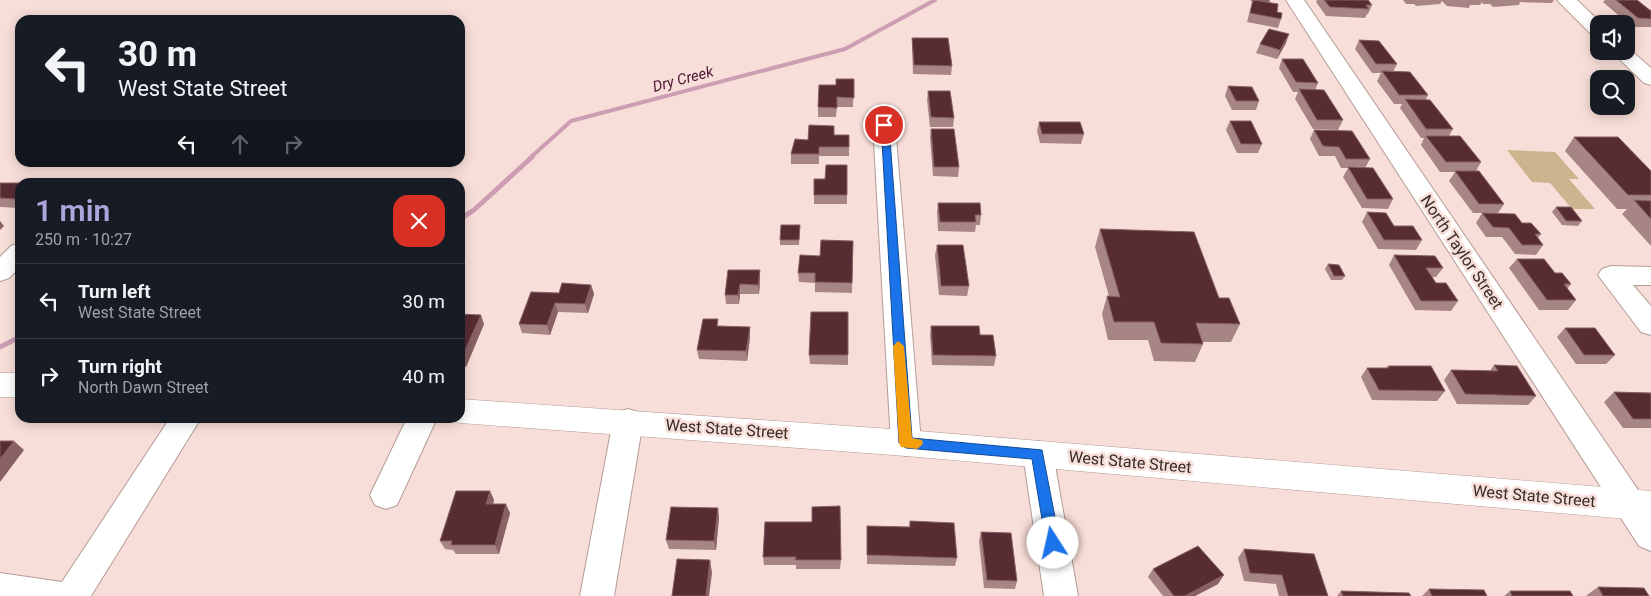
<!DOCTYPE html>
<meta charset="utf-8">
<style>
body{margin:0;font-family:Roboto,sans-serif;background:#242831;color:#f1f3f6;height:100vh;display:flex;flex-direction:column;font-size:19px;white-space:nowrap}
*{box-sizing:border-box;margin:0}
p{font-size:16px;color:#9ea1a6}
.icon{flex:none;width:28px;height:28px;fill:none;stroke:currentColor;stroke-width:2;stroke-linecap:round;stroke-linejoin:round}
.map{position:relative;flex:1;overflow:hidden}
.drawer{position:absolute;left:15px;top:178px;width:450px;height:245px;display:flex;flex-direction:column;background:#171b24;border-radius:15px;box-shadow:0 2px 12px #0003}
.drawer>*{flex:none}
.guide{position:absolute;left:15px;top:15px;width:450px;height:152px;border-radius:15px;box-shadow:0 2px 12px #0003;background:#171b24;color:#f1f3f6;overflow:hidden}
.controls{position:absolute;left:1590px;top:15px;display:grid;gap:10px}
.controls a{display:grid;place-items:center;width:45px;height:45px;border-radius:10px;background:#171b24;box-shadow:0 2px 12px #0003;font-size:25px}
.pin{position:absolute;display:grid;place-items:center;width:42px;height:42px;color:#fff;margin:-21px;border:2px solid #fff;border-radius:50%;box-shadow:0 1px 5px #0007}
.me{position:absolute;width:55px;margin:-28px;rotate:350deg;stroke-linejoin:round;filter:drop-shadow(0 0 4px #0008)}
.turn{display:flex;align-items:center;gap:18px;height:105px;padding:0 20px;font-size:22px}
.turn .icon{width:65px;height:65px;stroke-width:2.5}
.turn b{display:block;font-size:35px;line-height:42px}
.lanes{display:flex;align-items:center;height:48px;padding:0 20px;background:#0003;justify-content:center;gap:25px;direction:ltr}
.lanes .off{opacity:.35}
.round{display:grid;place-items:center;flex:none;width:52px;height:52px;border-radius:15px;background:#242831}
.summary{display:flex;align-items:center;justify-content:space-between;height:85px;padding:0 20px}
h1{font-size:30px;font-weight:600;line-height:38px;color:#aea5dd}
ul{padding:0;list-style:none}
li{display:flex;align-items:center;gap:15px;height:75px;padding:0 20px;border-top:1px solid #363941}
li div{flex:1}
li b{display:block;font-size:19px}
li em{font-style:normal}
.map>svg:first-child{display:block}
</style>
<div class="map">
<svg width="1651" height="596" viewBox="0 0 1651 596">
<rect width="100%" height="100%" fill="#f8ded8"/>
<!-- green -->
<path fill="#cdb38e" d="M 1507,150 L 1555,152 L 1579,179 L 1569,179 L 1595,209 L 1572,209 L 1550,183 L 1532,182 Z"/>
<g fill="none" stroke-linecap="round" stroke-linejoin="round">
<!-- stream-far1 -->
<path stroke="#cd9db3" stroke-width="4" d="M 530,158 L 571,121 L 845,49 L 935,0"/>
<!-- stream -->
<path stroke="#cd9db3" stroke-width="5" d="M 460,219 L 474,210 L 532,157
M 0,347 L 20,337"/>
<defs>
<path id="minor" d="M 1286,0 L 1304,0 L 1651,509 L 1651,551 L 1639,546 Z
M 1557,0 L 1577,0 L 1602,24 L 1599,24 L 1599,37 L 1592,35 Z
M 1626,46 L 1651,68 L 1651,85 L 1644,83 L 1611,51 L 1626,51 Z
M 884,119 L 892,120 L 895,125 L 921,443 L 917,452 L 906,456 L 895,452 L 891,443 L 873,125 L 876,120 Z
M 20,243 L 20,267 L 9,278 L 0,281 L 0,257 L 11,246 Z
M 1611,266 L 1651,267 L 1651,285 L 1633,285 L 1651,306 L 1651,335 L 1641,332 L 1598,275 L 1602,269 Z
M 628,409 L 638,412 L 643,421 L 614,596 L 580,596 L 613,421 L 618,412 Z
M 170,418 L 201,418 L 91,596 L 0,596 L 0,573 L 62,582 Z
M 407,418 L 437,418 L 397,505 L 386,509 L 375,505 L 370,495 Z
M 1038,441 L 1049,445 L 1053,454 L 1078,596 L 1044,596 L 1023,454 L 1027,445 Z"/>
<path id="major" d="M 0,373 L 20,373 L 20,397 L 0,397 Z
M 460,399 L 906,430 L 1651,491 L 1651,521 L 906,456 L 460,423 L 448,418 L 460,418 Z"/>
</defs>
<!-- minor casing -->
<use href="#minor" stroke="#b49c96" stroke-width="2"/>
<!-- major casing -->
<use href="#major" stroke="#b49c96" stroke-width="1"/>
<!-- minor -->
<use href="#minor" fill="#fff" fill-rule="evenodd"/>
<!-- major -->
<use href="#major" fill="#fff" fill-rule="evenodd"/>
</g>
<!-- wall -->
<path fill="#a88585" d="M 1250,0 L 1270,0 L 1269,2 L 1267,2 L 1277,12 L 1281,19 L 1278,28 L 1247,22 L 1252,2 Z
M 1317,0 L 1368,0 L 1372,5 L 1368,14 L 1367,14 L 1365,18 L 1326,16 L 1316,2 Z
M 1403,0 L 1554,0 L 1552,3 L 1520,2 L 1519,5 L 1493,7 L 1490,4 L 1483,4 L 1482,2 L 1480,5 L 1470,5 L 1469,8 L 1447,6 L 1442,1 L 1440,4 L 1416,6 L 1414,4 L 1406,4 Z
M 1605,0 L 1637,0 L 1651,11 L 1651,27 L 1632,27 L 1603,2 Z
M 912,38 L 952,66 L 951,75 L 913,74 L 912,47 Z
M 1359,40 L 1397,64 L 1393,72 L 1428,95 L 1426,99 L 1453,129 L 1449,136 L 1481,162 L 1476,171 L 1504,204 L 1498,213 L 1522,223 L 1541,234 L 1538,238 L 1543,245 L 1536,255 L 1515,254 L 1502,237 L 1486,237 L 1476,223 L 1482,213 L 1473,213 L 1449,181 L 1455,172 L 1440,172 L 1421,145 L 1424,138 L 1421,138 L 1400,108 L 1402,104 L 1394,104 L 1377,81 L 1381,73 L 1372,73 L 1355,49 Z
M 1286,43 L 1277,59 L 1256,53 L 1260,44 Z
M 1282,59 L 1318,83 L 1315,90 L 1343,120 L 1338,130 L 1313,129 L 1295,99 L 1298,92 L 1293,92 L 1279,68 Z
M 854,79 L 853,107 L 837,107 L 836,117 L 818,117 L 818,107 L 836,85 Z
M 1228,86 L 1259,101 L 1256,110 L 1232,110 L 1225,96 Z
M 928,91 L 954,118 L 953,127 L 930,127 L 927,100 Z
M 1230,121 L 1262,144 L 1258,153 L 1237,153 L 1226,130 Z
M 1039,122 L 1084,134 L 1081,144 L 1040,143 L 1037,131 Z
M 931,129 L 959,167 L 958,177 L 933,176 L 930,138 Z
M 1314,130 L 1370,159 L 1365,168 L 1393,199 L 1388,209 L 1362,208 L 1343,177 L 1348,168 L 1341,168 L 1335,156 L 1319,156 L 1310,139 Z
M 834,135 L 849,135 L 849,156 L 819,156 L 819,164 L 791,164 L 791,154 L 808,140 Z
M 1574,137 L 1651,171 L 1651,246 L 1622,214 L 1627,209 L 1617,209 L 1565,151 Z
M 847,165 L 847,204 L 814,204 L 814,195 L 825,179 Z
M 0,183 L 20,183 L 20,208 L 0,207 Z
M 938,203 L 981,215 L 980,225 L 976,225 L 975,232 L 938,231 L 937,212 Z
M 1556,207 L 1582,221 L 1578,226 L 1562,225 L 1552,212 Z
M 1367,212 L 1422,240 L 1416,250 L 1378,249 L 1362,222 Z
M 800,225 L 799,245 L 780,245 L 780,240 Z
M 1100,229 L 1219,298 L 1240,324 L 1231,342 L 1202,342 L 1203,344 L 1195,362 L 1154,361 L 1148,340 L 1108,340 L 1102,314 L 1107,296 L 1109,296 L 1095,247 Z
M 853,241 L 852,293 L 815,292 L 815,283 L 799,282 L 798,273 L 820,256 Z
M 937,245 L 969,286 L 967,296 L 939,295 L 935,255 Z
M 1394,255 L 1443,268 L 1436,277 L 1432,277 L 1436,283 L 1458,301 L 1451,311 L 1415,310 L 1389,265 Z
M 1517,259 L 1555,273 L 1571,284 L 1567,289 L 1576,300 L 1568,310 L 1539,310 L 1509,268 Z
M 1328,264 L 1345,276 L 1342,280 L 1331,280 L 1325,269 Z
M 728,270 L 760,280 L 759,294 L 740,294 L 739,304 L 726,304 L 725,295 Z
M 591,285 L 594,294 L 588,313 L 558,312 L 550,335 L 522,333 L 519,324 L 559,293 Z
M 848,312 L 848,365 L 810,364 L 809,355 Z
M 460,314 L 484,324 L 466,367 L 460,366 Z
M 719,326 L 750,337 L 747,361 L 699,359 L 697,350 Z
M 931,326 L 980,335 L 996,356 L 994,366 L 932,365 L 930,335 Z
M 1565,328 L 1615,355 L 1606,364 L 1576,364 L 1557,337 Z
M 1494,365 L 1536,396 L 1528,405 L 1457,404 L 1444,380 L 1451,370 L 1490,371 Z
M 1388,366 L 1445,391 L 1437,401 L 1372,400 L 1361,377 L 1367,368 L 1386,368 Z
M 1614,392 L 1651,393 L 1651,428 L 1623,428 L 1604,402 Z
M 490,491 L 494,500 L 493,504 L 510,513 L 499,554 L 456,554 L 453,550 L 445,549 L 440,541 Z
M 719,517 L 716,550 L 669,549 L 666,540 Z
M 910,521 L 957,558 L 955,566 L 867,564 L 867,526 L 909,527 Z
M 765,522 L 841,560 L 840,569 L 796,569 L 796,565 L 764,565 L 763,557 Z
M 981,532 L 1017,581 L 1015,589 L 984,588 L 979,541 Z
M 1244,549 L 1328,596 L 1279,596 L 1276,584 L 1244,581 L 1238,558 Z
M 1153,569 L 1218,584 L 1195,596 L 1163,596 L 1148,577 Z
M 1598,587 L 1649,596 L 1587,596 L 1587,595 Z
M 1429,589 L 1487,596 L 1422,596 Z
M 1341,591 L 1411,596 L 1337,596 Z
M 1510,591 L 1573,596 L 1504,596 Z"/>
<!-- shaded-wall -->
<path fill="#876164" d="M 1256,0 L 1270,0 L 1269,2 L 1255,4 Z
M 1289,34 L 1286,43 L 1277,59 L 1280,50 Z
M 20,194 L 20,205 L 15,199 Z
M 0,221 L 4,226 L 0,230 Z
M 760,270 L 760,280 L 759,294 L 758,285 Z
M 740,284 L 740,294 L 739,304 L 738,295 Z
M 591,285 L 594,294 L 588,313 L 585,304 Z
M 555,303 L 558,312 L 550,335 L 547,325 Z
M 481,315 L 484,324 L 466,367 L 462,357 Z
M 750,327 L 750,337 L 747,361 L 746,351 Z
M 14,441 L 24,450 L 0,482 L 0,459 Z
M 490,491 L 494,500 L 491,513 L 486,504 Z
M 506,504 L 510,513 L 499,554 L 495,545 Z
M 718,508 L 719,517 L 716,550 L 714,541 Z
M 710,560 L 712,573 L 709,596 L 706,596 Z
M 1224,575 L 1218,584 L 1195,596 L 1185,596 Z"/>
<!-- building -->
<path fill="#572c32" stroke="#876164" d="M 1253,0 L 1278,4 L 1277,12 L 1282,13 L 1281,19 L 1250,13 Z
M 1324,0 L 1368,0 L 1372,5 L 1366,5 L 1369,9 L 1330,7 Z
M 1616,0 L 1637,0 L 1651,11 L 1651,19 L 1638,18 Z
M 1269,29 L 1289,34 L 1280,50 L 1260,44 Z
M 912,38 L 948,38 L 952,66 L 914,65 Z
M 1359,40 L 1379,41 L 1397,64 L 1376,64 Z
M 1282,59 L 1303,59 L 1318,83 L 1296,82 Z
M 1382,71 L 1410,72 L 1428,95 L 1399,95 Z
M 836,79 L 854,79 L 854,98 L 837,97 L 837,108 L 818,107 L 819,85 L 836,85 Z
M 1228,86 L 1252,87 L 1259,101 L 1236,101 Z
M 1299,89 L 1324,90 L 1343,120 L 1317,120 Z
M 928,91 L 950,91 L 954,118 L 931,117 Z
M 1405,99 L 1430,100 L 1453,129 L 1426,129 Z
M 1230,121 L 1251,121 L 1262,144 L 1241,144 Z
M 1039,122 L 1080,122 L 1084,134 L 1042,134 Z
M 809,125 L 834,126 L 834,135 L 849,135 L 849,147 L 819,147 L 819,154 L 791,154 L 795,139 L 808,140 Z
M 931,129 L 954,129 L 959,167 L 934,167 Z
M 1314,130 L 1352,131 L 1370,159 L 1346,159 L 1339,147 L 1323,146 Z
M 1426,136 L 1460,136 L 1481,162 L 1446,162 Z
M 1574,137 L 1618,137 L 1651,171 L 1651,195 L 1628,195 Z
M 826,165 L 847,165 L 847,195 L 814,195 L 814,179 L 825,179 Z
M 1348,167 L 1373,168 L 1393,199 L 1367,199 Z
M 1455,171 L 1479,171 L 1504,204 L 1479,204 Z
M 0,183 L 20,183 L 20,194 L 15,199 L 0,198 Z
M 1634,200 L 1651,201 L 1651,219 Z
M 938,203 L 980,203 L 981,215 L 975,215 L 976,222 L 940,222 Z
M 1556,207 L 1571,207 L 1582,221 L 1566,221 Z
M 1367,212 L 1386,213 L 1394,226 L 1413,226 L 1422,240 L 1384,240 Z
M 1482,213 L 1515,214 L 1522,223 L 1531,223 L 1541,234 L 1535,234 L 1543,245 L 1522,245 L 1509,228 L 1493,227 Z
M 781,225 L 800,225 L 799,240 L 780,240 Z
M 1100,229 L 1194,232 L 1219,298 L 1229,298 L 1240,324 L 1196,323 L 1203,344 L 1161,343 L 1154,322 L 1114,322 L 1107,296 L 1120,297 Z
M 821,240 L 853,241 L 852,283 L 815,282 L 815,273 L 798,273 L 800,255 L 820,256 Z
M 937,245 L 963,245 L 969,286 L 941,286 Z
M 1394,255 L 1435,256 L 1443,268 L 1426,268 L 1436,283 L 1446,283 L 1458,301 L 1421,301 Z
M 1517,259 L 1544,259 L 1555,273 L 1562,273 L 1571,284 L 1564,284 L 1576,300 L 1547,300 Z
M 1328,264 L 1339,265 L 1345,276 L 1334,276 Z
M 728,270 L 760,270 L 758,285 L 740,284 L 738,295 L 725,295 Z
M 562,283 L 591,285 L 585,304 L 555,303 L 547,325 L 519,324 L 531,292 L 559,293 Z
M 811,312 L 848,312 L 848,355 L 809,355 Z
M 460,314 L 481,315 L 462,357 L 460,357 Z
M 703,319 L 718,319 L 717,326 L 750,327 L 746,351 L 697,350 Z
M 931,326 L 979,326 L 980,335 L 993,335 L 996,356 L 933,355 Z
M 1565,328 L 1595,328 L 1615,355 L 1584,355 Z
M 1494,365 L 1517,366 L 1536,396 L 1465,394 L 1451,370 L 1498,371 Z
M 1388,366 L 1431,366 L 1445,391 L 1379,390 L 1367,368 L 1389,368 Z
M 1614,392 L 1651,393 L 1651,419 L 1633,419 Z
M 0,441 L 14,441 L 0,459 Z
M 456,491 L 490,491 L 486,504 L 506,504 L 495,545 L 451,545 L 452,541 L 440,541 Z
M 840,506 L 841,560 L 795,560 L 796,557 L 763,557 L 765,522 L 812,522 L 812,507 Z
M 671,507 L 718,508 L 714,541 L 666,540 Z
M 910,521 L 954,523 L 957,558 L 867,555 L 867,526 L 910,527 Z
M 981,532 L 1011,533 L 1017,581 L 987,580 Z
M 1198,546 L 1224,575 L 1185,596 L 1174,596 L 1153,569 Z
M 1244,549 L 1314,554 L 1328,596 L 1288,596 L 1282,575 L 1250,573 Z
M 677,559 L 710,560 L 706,596 L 672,596 Z
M 1598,587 L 1644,588 L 1649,596 L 1603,596 Z
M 1429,589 L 1484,590 L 1487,596 L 1432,596 Z
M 1341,591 L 1409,593 L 1411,596 L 1343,596 Z
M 1510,591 L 1570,591 L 1573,596 L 1512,596 Z"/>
<!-- route -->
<path fill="#1a73e8" stroke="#114b97" d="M 881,123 L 889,125 L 912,438 L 1042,450 L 1060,543 L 1058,548 L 1053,550 L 1048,548 L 1046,543 L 1032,459 L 906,448 L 899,443 Z"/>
<!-- slow -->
<path fill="#f59e0b" d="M 898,341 L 904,346 L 912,438 L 922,440 L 923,444 L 917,449 L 901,447 L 899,443 L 893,346 Z"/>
<g text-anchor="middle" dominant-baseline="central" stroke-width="5" stroke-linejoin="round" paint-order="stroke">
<!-- far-water labels -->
<g font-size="15" font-style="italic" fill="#4f1635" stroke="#f8ded8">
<text transform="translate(683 79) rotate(-15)">Dry Creek</text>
</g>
<!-- street labels -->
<g font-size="16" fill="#352b29" stroke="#f8ded8">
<text transform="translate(1462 252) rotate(56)">North Taylor Street</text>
<text transform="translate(727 429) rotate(4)">West State Street</text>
<text transform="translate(1130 462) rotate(5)">West State Street</text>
<text transform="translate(1534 496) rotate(5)">West State Street</text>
</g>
</g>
</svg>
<div class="controls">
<a><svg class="icon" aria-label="sound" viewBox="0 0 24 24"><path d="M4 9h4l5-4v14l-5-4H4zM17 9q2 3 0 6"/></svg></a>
<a><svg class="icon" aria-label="search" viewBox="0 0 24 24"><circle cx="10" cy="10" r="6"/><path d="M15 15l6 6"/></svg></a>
</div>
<div class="pin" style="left:884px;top:125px;background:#d93025"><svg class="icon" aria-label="arrive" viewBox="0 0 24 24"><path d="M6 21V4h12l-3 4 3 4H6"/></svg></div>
<svg class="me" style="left:1053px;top:543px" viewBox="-20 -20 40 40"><circle r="19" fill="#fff"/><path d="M0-13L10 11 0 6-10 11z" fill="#1a73e8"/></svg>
<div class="guide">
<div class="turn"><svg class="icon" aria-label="left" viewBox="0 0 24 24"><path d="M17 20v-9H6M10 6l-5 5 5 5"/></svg><div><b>30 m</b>West State Street</div></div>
<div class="lanes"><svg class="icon" aria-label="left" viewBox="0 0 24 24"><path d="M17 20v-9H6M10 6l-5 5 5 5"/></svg><svg class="icon off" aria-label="ahead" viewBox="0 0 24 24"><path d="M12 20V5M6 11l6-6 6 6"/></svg><svg class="icon off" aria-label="right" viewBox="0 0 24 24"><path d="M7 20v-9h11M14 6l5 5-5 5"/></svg></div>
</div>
<section class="drawer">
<div class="summary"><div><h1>1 min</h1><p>250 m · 10:27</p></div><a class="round" style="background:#d93025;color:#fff"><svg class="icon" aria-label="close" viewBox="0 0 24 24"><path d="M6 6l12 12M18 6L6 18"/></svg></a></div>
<ul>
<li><svg class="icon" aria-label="left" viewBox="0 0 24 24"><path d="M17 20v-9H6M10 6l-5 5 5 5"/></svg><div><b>Turn left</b><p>West State Street</p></div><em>30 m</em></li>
<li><svg class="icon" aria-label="right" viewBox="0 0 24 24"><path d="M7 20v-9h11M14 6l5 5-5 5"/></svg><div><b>Turn right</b><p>North Dawn Street</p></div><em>40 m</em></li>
</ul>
</section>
</div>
